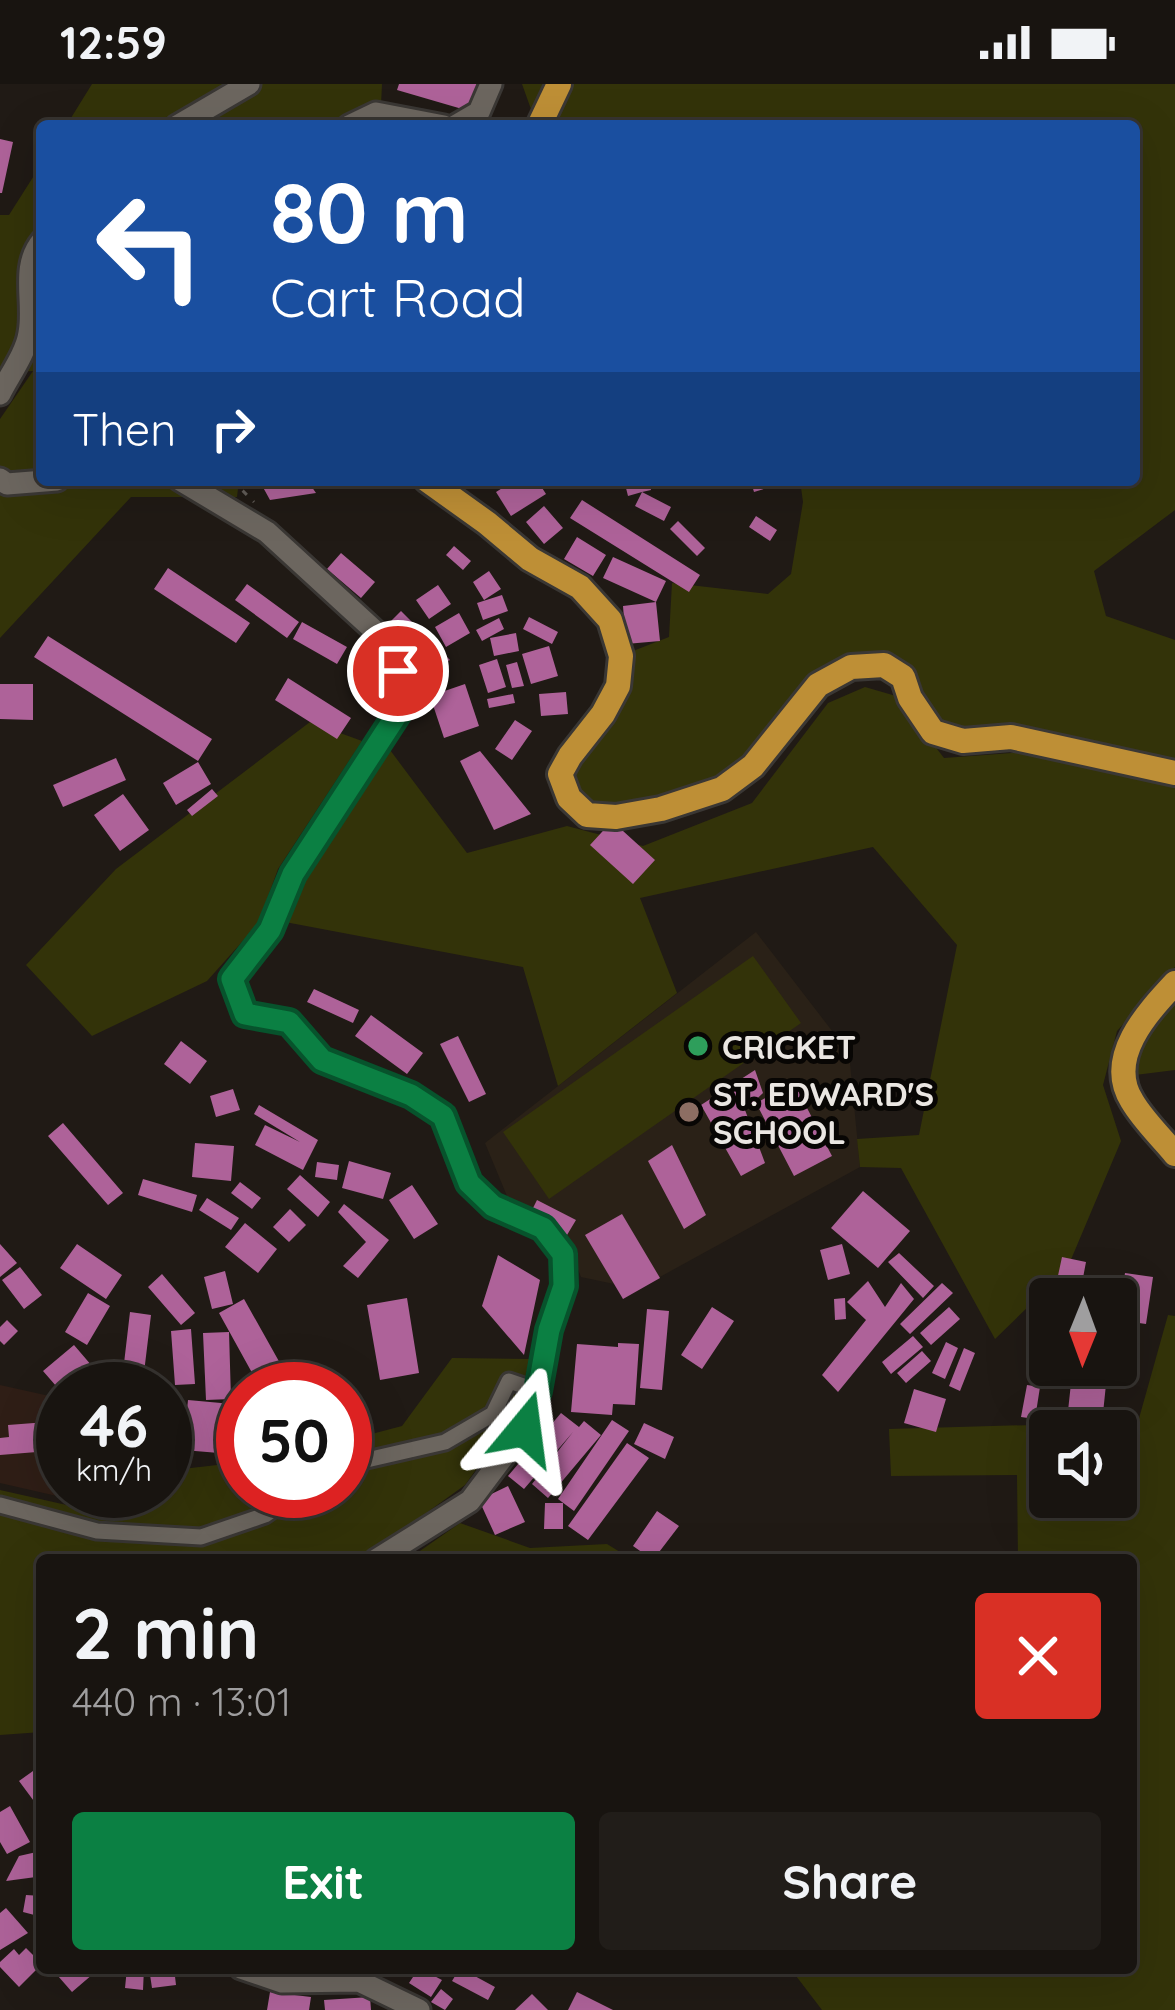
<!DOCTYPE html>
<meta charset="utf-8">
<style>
body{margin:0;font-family:Quicksand,sans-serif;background:#211d19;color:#f1f3f6;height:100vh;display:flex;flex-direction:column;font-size:45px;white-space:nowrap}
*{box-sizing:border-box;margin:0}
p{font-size:39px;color:#9f9e9f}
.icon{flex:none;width:66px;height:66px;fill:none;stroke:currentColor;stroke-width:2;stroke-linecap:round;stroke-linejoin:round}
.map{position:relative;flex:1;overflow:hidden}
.drawer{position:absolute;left:36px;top:1470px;width:1101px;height:420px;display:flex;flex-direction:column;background:#181410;border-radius:12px;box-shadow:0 12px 48px #0002,0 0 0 3px #363330}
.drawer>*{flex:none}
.guide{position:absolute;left:36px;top:36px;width:1104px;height:366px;border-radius:12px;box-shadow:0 12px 48px #0002,0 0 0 3px #363330;background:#1a4fa0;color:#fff;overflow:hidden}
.needle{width:78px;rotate:181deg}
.controls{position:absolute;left:1029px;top:1194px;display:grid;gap:24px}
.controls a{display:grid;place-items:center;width:108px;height:108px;border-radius:12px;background:#181410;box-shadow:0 12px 48px #0002,0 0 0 3px #363330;font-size:60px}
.speed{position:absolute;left:36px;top:1278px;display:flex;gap:24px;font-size:60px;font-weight:700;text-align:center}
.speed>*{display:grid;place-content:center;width:156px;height:156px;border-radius:50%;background:#181410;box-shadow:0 12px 48px #0002,0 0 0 3px #363330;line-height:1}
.speed small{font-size:30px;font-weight:400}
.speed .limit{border:18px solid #d22;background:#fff;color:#111}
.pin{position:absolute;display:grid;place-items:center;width:102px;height:102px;color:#fff;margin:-51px;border:6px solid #fff;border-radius:50%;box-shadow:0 3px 12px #0007}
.me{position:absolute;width:132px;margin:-66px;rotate:16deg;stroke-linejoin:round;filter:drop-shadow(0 0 9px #0008)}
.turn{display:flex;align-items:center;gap:42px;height:252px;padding:0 36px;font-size:54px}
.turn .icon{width:156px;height:156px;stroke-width:2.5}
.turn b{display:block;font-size:84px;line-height:102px}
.then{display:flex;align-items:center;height:114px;padding:0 36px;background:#0003;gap:24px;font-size:45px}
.round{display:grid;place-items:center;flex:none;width:126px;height:126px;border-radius:12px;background:#211d19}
.head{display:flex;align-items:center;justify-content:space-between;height:204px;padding:0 36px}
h1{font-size:72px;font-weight:700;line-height:90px}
.action{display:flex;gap:24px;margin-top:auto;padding:24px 36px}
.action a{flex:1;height:138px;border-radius:12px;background:#0b8043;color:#fff;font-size:48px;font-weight:700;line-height:138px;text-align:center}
.action a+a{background:#211d19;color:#f1f3f6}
.status{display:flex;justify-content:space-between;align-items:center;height:84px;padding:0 60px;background:#181410;direction:ltr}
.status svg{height:33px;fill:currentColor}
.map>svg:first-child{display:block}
</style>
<div class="status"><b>12:59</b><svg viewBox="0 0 49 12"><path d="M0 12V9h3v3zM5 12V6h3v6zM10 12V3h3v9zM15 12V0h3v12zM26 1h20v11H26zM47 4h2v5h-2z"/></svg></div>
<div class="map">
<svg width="1175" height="1926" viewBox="0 0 1175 1926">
<rect width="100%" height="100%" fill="#201a15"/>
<!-- built -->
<path fill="#2a2117" d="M 756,848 L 849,969 L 860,1083 L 638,1205 L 581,1193 L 564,1150 L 507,1112 L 485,1059 Z"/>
<!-- medical -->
<path fill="#2f1e16" d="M 0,1301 L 63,1315 L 63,1407 L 76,1407 L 70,1415 L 0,1399 Z"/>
<!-- green -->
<path fill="#333309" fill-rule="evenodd" d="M 92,0 L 382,0 L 380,42 L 66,42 Z
M 522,0 L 1175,0 L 1175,426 L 1094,487 L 1106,532 L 1175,556 L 1175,681 L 965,650 L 936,641 L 905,587 L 849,578 L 772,647 L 719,699 L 656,719 L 588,723 L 567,689 L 623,604 L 633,567 L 669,553 L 672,499 L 768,510 L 791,490 L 803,418 L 800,396 L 1134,396 L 1134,42 L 537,42 Z
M 42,79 L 42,396 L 239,396 L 237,413 L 131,413 L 0,554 L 0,335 L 33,287 L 0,289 L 0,131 L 9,131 Z
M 865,603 L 896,612 L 944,674 L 1026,668 L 1155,695 L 1175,702 L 1175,883 L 1117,947 L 1103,1001 L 1121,1057 L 1067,1185 L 995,1255 L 901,1084 L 860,1083 L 857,1055 L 919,1051 L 957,861 L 873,763 L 640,814 L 677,909 L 558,1002 L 523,883 L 285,838 L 306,793 L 390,666 L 467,769 L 567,742 L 643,762 L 752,719 L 828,619 Z
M 310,638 L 362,657 L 278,785 L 258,840 L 207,897 L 92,952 L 26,881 L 116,785 Z
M 753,872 L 801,939 L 549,1115 L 503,1048 Z
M 1175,920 L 1175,986 L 1135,991 L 1142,951 Z
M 1168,1231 L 1175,1232 L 1175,1926 L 822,1926 L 790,1884 L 1131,1884 L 1131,1476 L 1018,1476 L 1017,1391 L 891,1392 L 889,1345 L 1138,1338 ZM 1050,1347 L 1116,1347 L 1116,1413 L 1050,1413 Z
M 452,1274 L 530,1275 L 516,1330 L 465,1401 L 361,1476 L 42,1476 L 42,1648 L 0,1651 L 0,1406 L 71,1422 L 85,1407 L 165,1407 L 165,1387 L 243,1378 L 243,1407 L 345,1407 L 345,1357 L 402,1342 Z
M 460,1439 L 530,1464 L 607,1460 L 633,1476 L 407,1476 Z"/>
<!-- building -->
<path fill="#ae6299" d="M 399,0 L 477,0 L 469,27 L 397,6 Z
M 0,55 L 13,58 L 2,109 L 0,109 Z
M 259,396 L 307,396 L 316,409 L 270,416 Z
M 515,396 L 537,396 L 546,410 L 511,432 L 496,408 Z
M 624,396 L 649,396 L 651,406 L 642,408 L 671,423 L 664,437 L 635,422 L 642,408 L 628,412 Z
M 758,396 L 790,396 L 790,397 L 754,408 L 751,398 Z
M 582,416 L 700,491 L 689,508 L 570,434 Z
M 544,422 L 563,444 L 544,460 L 526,438 Z
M 756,432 L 777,446 L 770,457 L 749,443 Z
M 678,437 L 705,464 L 697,472 L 670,445 Z
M 577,453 L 606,471 L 593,492 L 564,475 Z
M 454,462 L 471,477 L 463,486 L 446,471 Z
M 341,469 L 375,498 L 361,514 L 327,485 Z
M 613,473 L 666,497 L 656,518 L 603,494 Z
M 168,484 L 250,539 L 236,559 L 154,505 Z
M 489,487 L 501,505 L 484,516 L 473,498 Z
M 247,500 L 299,538 L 287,554 L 235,516 Z
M 438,501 L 451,520 L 429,535 L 416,516 Z
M 502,511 L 508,527 L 483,536 L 477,519 Z
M 656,518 L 660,557 L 626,560 L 623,522 Z
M 401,527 L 450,576 L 426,588 L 384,544 Z
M 459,529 L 470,549 L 446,563 L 435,543 Z
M 529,533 L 558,548 L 552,560 L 523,545 Z
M 499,534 L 504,545 L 482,557 L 476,546 Z
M 302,538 L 347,563 L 337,580 L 293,555 Z
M 516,549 L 519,567 L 494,572 L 490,554 Z
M 48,552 L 212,655 L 198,677 L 34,573 Z
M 549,562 L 558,592 L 531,600 L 522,570 Z
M 497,575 L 506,603 L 488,609 L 479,581 Z
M 517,578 L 524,602 L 512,604 L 506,581 Z
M 288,594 L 351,634 L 337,655 L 275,616 Z
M 0,600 L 33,600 L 33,636 L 0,635 Z
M 465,600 L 479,642 L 444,654 L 430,612 Z
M 566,608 L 568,630 L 541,632 L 539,610 Z
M 513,610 L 515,619 L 489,624 L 487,615 Z
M 515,636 L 532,647 L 512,676 L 495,665 Z
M 480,667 L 531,730 L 494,746 L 460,677 Z
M 116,674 L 126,696 L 63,723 L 53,701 Z
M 198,678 L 211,700 L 176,721 L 163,699 Z
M 212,705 L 218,712 L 192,732 L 187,726 Z
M 123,710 L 149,746 L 120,767 L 94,731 Z
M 612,737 L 655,776 L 633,800 L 590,761 Z
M 314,905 L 359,926 L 353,939 L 307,918 Z
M 371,931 L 423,969 L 407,990 L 355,952 Z
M 458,952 L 486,1010 L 469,1018 L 440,960 Z
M 181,957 L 207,977 L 190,1000 L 164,980 Z
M 755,986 L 763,1009 L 745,1026 L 765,1079 L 741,1092 L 701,1021 Z
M 794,999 L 832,1072 L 794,1092 L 756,1019 Z
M 233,1005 L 240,1026 L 216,1033 L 210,1012 Z
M 259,1021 L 318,1056 L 303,1086 L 255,1061 L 265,1041 L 300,1058 L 254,1030 Z
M 63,1039 L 123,1109 L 108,1121 L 48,1052 Z
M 195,1059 L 234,1062 L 231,1097 L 192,1093 Z
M 672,1061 L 706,1131 L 684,1145 L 648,1077 Z
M 349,1077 L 391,1089 L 383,1115 L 342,1104 Z
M 317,1078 L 339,1081 L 337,1096 L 315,1093 Z
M 300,1091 L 330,1118 L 318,1133 L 287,1105 Z
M 143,1095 L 197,1111 L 192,1128 L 138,1111 Z
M 240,1098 L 261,1114 L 252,1125 L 231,1109 Z
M 412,1101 L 438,1140 L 414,1155 L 389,1116 Z
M 863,1107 L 910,1147 L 878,1184 L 831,1144 Z
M 207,1114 L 239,1134 L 231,1146 L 199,1126 Z
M 537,1116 L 576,1136 L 567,1151 L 529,1132 Z
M 344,1120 L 389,1156 L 358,1194 L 343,1182 L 366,1158 L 338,1128 Z
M 290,1125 L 306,1141 L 289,1158 L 273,1143 Z
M 622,1130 L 660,1194 L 623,1215 L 585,1151 Z
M 245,1139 L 277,1165 L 258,1189 L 225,1163 Z
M 0,1160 L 17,1179 L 0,1193 Z
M 77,1160 L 122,1191 L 106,1215 L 60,1184 Z
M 842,1160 L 850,1190 L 828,1196 L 820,1166 Z
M 899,1169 L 934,1202 L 923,1214 L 888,1178 Z
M 498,1171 L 540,1196 L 524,1271 L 482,1222 Z
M 1062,1173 L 1086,1178 L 1079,1215 L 1053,1215 Z
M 20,1183 L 42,1211 L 24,1225 L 2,1196 Z
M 225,1187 L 233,1220 L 212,1225 L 204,1193 Z
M 1125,1189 L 1153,1193 L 1146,1240 L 1118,1236 Z
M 162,1190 L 195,1229 L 181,1241 L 148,1203 Z
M 868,1197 L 885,1223 L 901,1199 L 914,1215 L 838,1308 L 822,1291 L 866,1236 L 847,1218 Z
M 942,1199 L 953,1209 L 910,1250 L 900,1240 Z
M 88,1209 L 110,1222 L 87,1261 L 65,1248 Z
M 407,1214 L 419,1289 L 380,1296 L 367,1221 Z
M 845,1214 L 846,1235 L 835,1236 L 834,1215 Z
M 244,1215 L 290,1297 L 275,1305 L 261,1305 L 219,1229 Z
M 712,1223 L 734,1237 L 702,1285 L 681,1271 Z
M 949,1223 L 960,1235 L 931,1261 L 920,1249 Z
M 647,1225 L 669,1227 L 662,1306 L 640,1304 Z
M 130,1228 L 151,1231 L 142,1305 L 121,1305 Z
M 7,1236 L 18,1247 L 4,1261 L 0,1257 L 0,1243 Z
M 191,1245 L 195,1300 L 175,1301 L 171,1247 Z
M 229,1248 L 231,1315 L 206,1316 L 203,1249 Z
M 913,1252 L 923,1263 L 891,1290 L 882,1278 Z
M 946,1258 L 958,1264 L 945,1295 L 932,1289 Z
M 618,1259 L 639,1260 L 635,1321 L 613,1320 L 612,1331 L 571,1328 L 577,1260 L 618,1263 Z
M 74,1261 L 98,1289 L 89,1297 L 96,1305 L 63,1305 L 63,1310 L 43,1287 Z
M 964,1264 L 975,1269 L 960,1307 L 949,1302 Z
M 922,1267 L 931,1277 L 906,1299 L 897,1289 Z
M 1073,1281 L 1108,1281 L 1102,1339 L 1067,1336 Z
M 1027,1301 L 1040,1303 L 1035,1335 L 1021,1333 Z
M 914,1305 L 946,1315 L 936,1348 L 904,1339 Z
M 188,1316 L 243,1321 L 243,1371 L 183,1366 Z
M 561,1329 L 579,1343 L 584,1337 L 601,1351 L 548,1414 L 532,1400 L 573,1348 L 524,1405 L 508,1392 Z
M 60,1336 L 63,1338 L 63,1380 L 56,1381 L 50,1374 L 50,1356 L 49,1367 L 0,1371 L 0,1354 L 9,1353 L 8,1341 L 47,1338 L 47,1343 L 50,1343 L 53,1338 Z
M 612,1336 L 629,1347 L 574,1427 L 558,1415 Z
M 644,1339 L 674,1353 L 665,1375 L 634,1360 Z
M 627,1359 L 649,1374 L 588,1456 L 568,1442 Z
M 508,1402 L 525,1438 L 495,1451 L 479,1416 Z
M 545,1419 L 563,1419 L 563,1445 L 544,1445 Z
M 657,1427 L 679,1442 L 653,1476 L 633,1462 Z
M 33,1687 L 42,1699 L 42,1728 L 19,1697 Z
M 10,1722 L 30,1758 L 7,1770 L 0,1758 L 0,1728 Z
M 41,1767 L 36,1793 L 6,1797 L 19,1772 Z
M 26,1811 L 42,1812 L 42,1833 L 23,1828 Z
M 6,1824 L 28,1849 L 0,1866 L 0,1829 Z
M 26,1864 L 42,1880 L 19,1903 L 0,1883 L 0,1878 L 14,1865 L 19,1871 Z
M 51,1884 L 100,1884 L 72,1908 Z
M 127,1884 L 144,1884 L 143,1906 L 125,1904 Z
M 149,1884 L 174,1884 L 176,1901 L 152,1904 Z
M 419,1884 L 442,1896 L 431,1913 L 409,1899 Z
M 460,1884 L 495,1903 L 488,1916 L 452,1897 Z
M 441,1905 L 453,1915 L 445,1926 L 431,1918 Z
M 270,1908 L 311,1913 L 309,1926 L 267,1926 Z
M 577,1908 L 613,1926 L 568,1926 Z
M 532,1910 L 548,1926 L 515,1926 Z
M 370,1913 L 371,1926 L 325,1926 L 324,1916 Z"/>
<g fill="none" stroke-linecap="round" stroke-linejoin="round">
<defs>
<path id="minor" d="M 345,1381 L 445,1358 L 493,1330 L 509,1297 L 538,1307
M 0,1421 L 97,1447 L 201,1453 L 265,1431 L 299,1407"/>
<path id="secondary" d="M 177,42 L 249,0
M 349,42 L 376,29 L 444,42
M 455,42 L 479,28 L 491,0
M 0,310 C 9,292 26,269 29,249 C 35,218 20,183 42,157
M 0,395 L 7,400 L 57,396
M 180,396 L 267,448 L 388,559 L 407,615 L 293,790 L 270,846 L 232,895 L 245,930 L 289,938 L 322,976 L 411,1011 L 443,1032 L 469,1099 L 493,1122 L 543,1144 L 563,1170 L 564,1202 L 549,1246 L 538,1307 L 525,1344 L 470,1417 L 376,1476
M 241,1884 L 282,1898 L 359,1897 L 419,1926"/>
<path id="trunk" d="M 539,42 L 559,0
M 427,396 L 487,439 L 530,475 L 580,503 L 610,536 L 621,572 L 618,602 L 603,630 L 570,672 L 560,690 L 569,714 L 587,731 L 616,733 L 661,725 L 722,705 L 753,682 L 818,601 L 851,583 L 884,581 L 903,593 L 910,614 L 933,648 L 963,657 L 1011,653 L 1175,689
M 1175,899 C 1147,929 1105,974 1132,1017 C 1143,1036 1161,1053 1175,1070"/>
</defs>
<!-- minor casing -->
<use href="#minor" stroke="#3a3734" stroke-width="21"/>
<!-- secondary casing -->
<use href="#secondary" stroke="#3a3734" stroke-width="27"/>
<!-- trunk casing -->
<use href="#trunk" stroke="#3a3734" stroke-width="30"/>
<!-- path -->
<path stroke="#635e59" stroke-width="3" stroke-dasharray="6 9" stroke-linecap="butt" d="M 232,396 L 254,418"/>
<!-- minor -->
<use href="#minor" stroke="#6c665f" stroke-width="15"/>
<!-- secondary -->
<use href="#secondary" stroke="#6c665f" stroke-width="21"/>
<!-- trunk -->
<use href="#trunk" stroke="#be8f36" stroke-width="24"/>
</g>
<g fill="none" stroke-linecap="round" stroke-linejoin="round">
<defs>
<path id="route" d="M 398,587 L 407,615 L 293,790 L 270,846 L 232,895 L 245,930 L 289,938 L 322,976 L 411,1011 L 443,1032 L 469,1099 L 493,1122 L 543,1144 L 563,1170 L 564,1202 L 549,1246 L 538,1307 L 525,1345"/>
</defs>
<!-- route casing -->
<use href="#route" stroke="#07532c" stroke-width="30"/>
<!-- route -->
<use href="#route" stroke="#0b8043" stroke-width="21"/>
</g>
<!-- markers -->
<circle fill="#2e9e5b" stroke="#080604" stroke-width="4.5" cx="698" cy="962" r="12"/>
<circle fill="#8d6e63" stroke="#080604" stroke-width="4.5" cx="689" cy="1028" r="12"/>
<g text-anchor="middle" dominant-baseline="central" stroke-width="10" stroke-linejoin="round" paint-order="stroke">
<!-- poi labels -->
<g font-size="33" font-weight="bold" fill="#eae6e2" stroke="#080604" text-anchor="start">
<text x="722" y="962">CRICKET</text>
<text x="713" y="1009">ST. EDWARD'S<tspan x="713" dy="38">SCHOOL</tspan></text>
</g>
</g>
</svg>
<div class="controls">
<a><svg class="needle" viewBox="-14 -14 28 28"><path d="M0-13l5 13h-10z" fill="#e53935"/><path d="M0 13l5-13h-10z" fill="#9f9e9f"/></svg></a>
<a><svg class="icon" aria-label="sound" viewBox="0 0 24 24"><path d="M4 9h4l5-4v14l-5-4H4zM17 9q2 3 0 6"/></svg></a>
</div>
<div class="speed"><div>46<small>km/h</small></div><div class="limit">50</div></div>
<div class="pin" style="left:398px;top:587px;background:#d93025"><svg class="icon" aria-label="arrive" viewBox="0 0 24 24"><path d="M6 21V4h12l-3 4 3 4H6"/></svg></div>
<svg class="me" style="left:525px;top:1345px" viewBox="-20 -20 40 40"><path d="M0-17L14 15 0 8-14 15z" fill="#0b8043" stroke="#fff" stroke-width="4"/></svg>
<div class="guide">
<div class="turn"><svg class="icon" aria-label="left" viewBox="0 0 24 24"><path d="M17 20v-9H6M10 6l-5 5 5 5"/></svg><div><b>80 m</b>Cart Road</div></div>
<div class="then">Then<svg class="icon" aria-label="right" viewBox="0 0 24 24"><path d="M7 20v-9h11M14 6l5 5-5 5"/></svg></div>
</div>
<section class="drawer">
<div class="head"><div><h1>2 min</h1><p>440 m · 13:01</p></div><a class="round" style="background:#d93025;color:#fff"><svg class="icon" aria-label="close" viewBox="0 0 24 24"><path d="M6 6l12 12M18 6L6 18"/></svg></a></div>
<div class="action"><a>Exit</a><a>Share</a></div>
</section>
</div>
